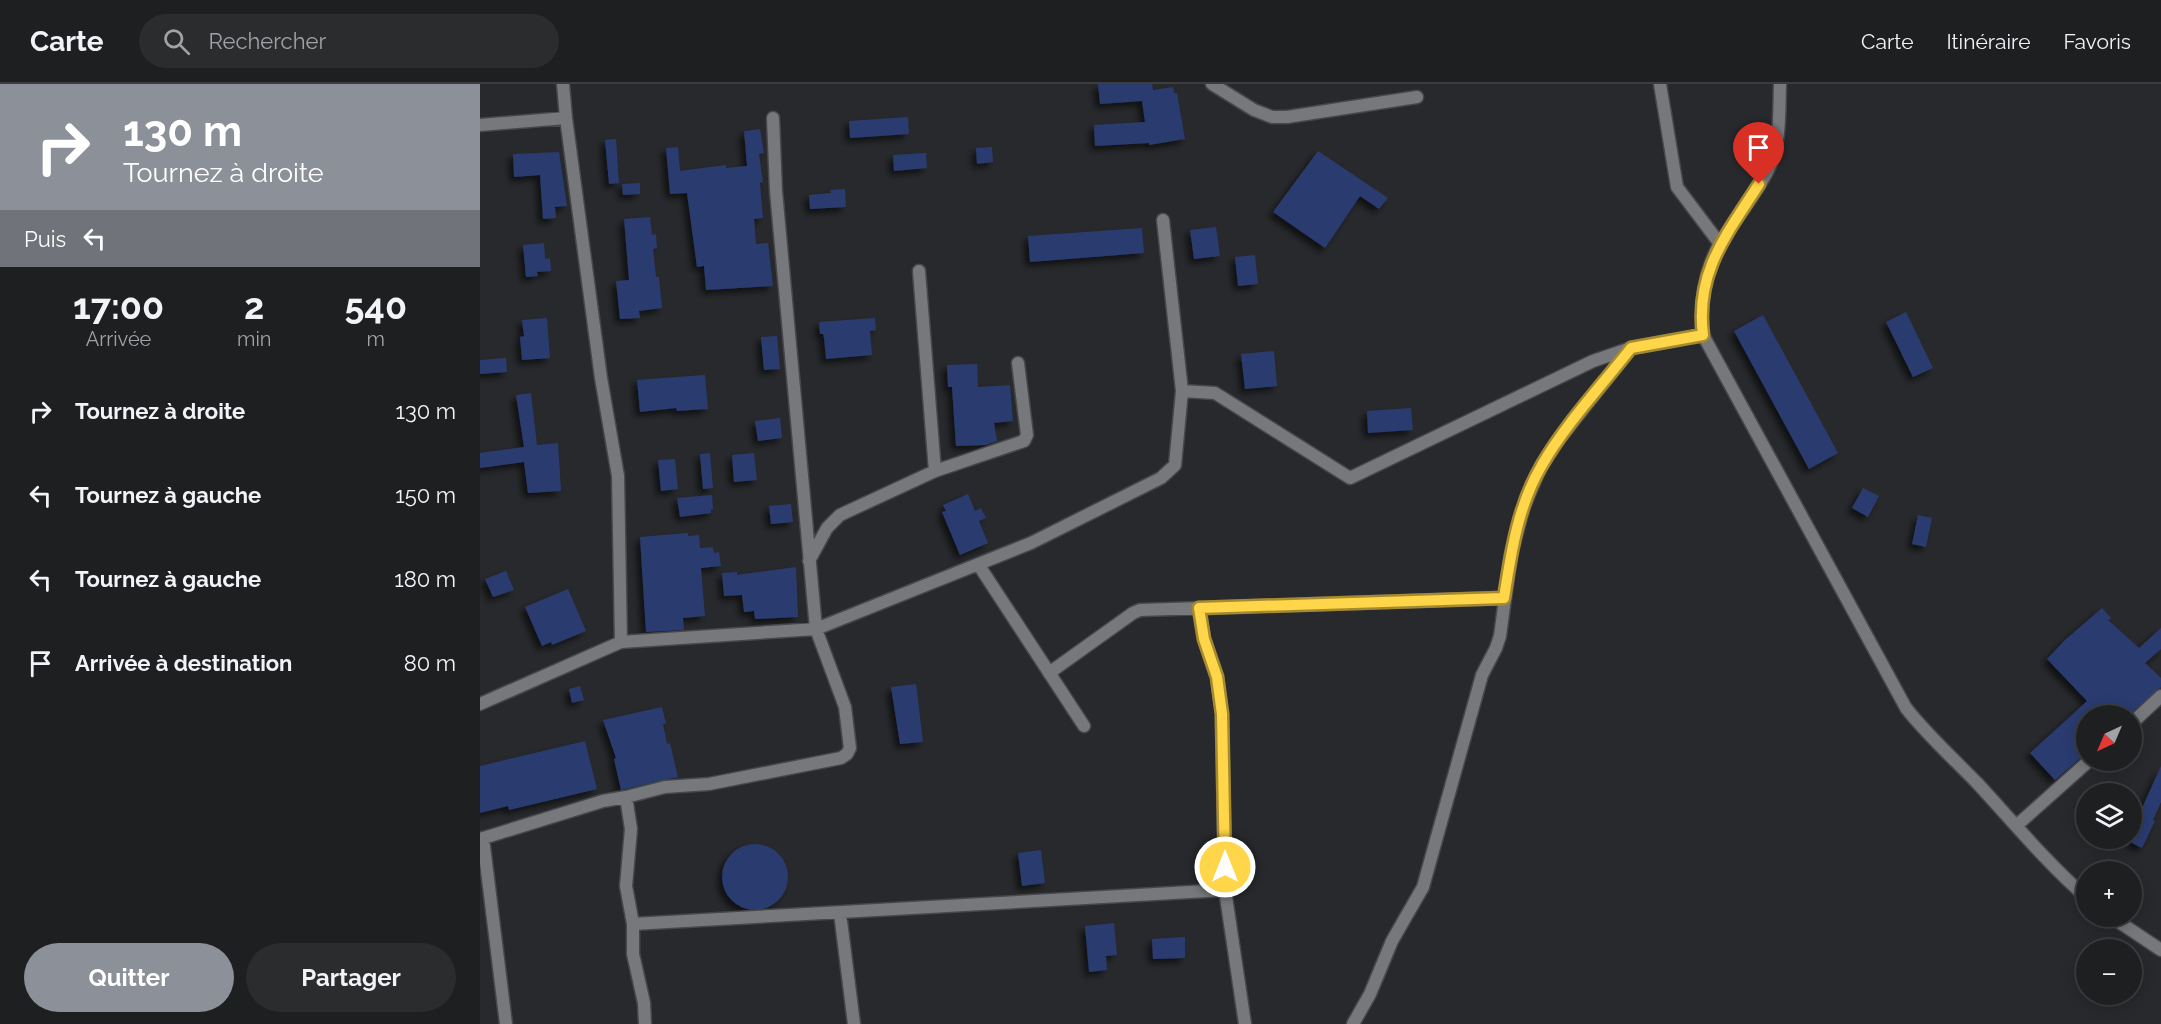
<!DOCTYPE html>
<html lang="fr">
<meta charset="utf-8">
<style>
body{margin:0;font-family:Raleway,sans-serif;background:#2a2c2e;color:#f1f3f6;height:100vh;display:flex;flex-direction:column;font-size:22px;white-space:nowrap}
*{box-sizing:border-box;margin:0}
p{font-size:20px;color:#a0a2a5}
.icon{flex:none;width:33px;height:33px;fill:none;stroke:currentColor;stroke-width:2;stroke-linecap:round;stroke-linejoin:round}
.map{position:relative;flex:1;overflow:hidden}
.side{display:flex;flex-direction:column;background:#1d1f21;width:480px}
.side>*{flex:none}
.top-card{background:#8c9099;color:#fff;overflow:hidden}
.needle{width:39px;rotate:224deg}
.fabs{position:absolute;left:1596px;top:621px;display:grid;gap:12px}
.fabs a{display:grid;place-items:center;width:66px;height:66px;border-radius:50%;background:#1d1f21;box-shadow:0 3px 15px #0003,0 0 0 2px #3b3d3f;font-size:30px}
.pin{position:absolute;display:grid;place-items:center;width:51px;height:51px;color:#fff;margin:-62px -26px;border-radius:50% 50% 50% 0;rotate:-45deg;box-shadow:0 0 6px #0007}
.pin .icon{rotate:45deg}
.me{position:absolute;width:66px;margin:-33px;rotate:0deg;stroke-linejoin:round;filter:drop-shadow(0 0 4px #0008)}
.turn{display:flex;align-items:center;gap:21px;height:126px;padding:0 24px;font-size:27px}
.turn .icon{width:78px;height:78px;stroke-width:2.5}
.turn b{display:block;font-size:42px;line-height:51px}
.then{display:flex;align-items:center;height:57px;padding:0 24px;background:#0003;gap:12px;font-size:22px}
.eta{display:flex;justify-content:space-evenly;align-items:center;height:102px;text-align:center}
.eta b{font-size:36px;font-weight:700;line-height:42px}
.button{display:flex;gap:12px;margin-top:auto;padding:12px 24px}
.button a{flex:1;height:69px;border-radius:36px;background:#8c9099;color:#fff;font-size:24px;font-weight:700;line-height:69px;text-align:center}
.button a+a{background:#2a2c2e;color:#f1f3f6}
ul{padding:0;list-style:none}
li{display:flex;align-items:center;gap:18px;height:84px;padding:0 24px}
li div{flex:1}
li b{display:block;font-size:22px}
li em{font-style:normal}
header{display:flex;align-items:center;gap:36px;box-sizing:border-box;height:84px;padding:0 30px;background:#1d1f21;border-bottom:2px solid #3b3d3f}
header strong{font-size:28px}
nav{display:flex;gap:33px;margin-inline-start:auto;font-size:21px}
.search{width:420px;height:54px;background:#2a2c2e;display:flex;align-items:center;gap:15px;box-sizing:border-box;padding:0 21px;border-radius:33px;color:#a0a2a5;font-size:22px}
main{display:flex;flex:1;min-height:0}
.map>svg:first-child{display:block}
</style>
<header>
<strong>Carte</strong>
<div class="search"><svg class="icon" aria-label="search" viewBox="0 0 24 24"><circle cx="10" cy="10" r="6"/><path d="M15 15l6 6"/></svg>Rechercher</div>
<nav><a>Carte</a><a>Itinéraire</a><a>Favoris</a></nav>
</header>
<main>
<section class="side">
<div class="top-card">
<div class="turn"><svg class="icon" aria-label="right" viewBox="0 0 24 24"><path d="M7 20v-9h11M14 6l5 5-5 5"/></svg><div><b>130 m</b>Tournez à droite</div></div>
<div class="then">Puis<svg class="icon" aria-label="left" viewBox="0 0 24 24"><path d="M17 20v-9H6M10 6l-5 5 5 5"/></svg></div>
</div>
<div class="eta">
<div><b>17:00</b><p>Arrivée</p></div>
<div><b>2</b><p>min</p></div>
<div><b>540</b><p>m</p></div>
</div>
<ul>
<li><svg class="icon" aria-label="right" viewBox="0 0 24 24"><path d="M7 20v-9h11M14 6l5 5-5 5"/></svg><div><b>Tournez à droite</b></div><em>130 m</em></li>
<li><svg class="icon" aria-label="left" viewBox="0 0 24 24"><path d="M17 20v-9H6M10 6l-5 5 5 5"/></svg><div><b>Tournez à gauche</b></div><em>150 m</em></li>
<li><svg class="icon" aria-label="left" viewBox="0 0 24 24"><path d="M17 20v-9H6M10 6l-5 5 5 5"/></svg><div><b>Tournez à gauche</b></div><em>180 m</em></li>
<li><svg class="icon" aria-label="arrive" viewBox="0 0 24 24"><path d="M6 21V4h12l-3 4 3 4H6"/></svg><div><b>Arrivée à destination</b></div><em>80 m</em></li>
</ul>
<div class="button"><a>Quitter</a><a>Partager</a></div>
</section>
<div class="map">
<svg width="1681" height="940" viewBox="0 0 1681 940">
<defs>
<filter id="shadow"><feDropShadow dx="-4.5" dy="4.5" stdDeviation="3" flood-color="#0009"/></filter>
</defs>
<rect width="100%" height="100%" fill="#27292c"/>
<!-- building -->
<path fill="#2c3b6f" filter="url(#shadow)" d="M 618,0 L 672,0 L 673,6 L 693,3 L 694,9 L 697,9 L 705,55 L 669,61 L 669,59 L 615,62 L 614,41 L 665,38 L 662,17 L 620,20 Z
M 428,33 L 429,50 L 370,54 L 369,37 Z
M 280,45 L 284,69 L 279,70 L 283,98 L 280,99 L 283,134 L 274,135 L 276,160 L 288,159 L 293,202 L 226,206 L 224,182 L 217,183 L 207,109 L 190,110 L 186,64 L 198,63 L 200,87 L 246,81 L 246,84 L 267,82 L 264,47 Z
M 136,55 L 139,99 L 129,100 L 125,56 Z
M 512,63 L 513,78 L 497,80 L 496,64 Z
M 838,67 L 908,114 L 899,125 L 880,112 L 845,164 L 793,128 Z
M 79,68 L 87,122 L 75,123 L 76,134 L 63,135 L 60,91 L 34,93 L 33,70 Z
M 446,69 L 447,84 L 414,87 L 413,71 Z
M 160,99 L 160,110 L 143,111 L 142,100 Z
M 365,105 L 366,123 L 330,125 L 329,111 L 351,109 L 350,106 Z
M 170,133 L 172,151 L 176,150 L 177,164 L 173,165 L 176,193 L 179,193 L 182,224 L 159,227 L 160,234 L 140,235 L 136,197 L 149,196 L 144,135 Z
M 736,143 L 740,172 L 714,175 L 710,146 Z
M 662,144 L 664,169 L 550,178 L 548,152 Z
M 64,159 L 65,175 L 70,174 L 71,187 L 57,188 L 58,192 L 46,193 L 43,161 Z
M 775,171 L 778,200 L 758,202 L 755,173 Z
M 1426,228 L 1453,284 L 1433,293 L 1406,238 Z
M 1283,231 L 1358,369 L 1329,385 L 1254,247 Z
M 67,234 L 70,274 L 42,276 L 40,253 L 44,252 L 42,236 Z
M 395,234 L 396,246 L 390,247 L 392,271 L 346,275 L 344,254 L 343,250 L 340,250 L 339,238 Z
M 297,252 L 300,285 L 284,286 L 281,253 Z
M 794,267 L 797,302 L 765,305 L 761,270 Z
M 26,274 L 27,288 L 0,290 L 0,276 Z
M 497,280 L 498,303 L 530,301 L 533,337 L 514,339 L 517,357 L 506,361 L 476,362 L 472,303 L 468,303 L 467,281 Z
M 225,291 L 228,325 L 197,327 L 196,324 L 160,328 L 157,296 Z
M 51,309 L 57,361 L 78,359 L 81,407 L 48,409 L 44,378 L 0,384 L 0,369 L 44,363 L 36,311 Z
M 931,324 L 933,346 L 888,349 L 887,327 Z
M 300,334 L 302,354 L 278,357 L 275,337 Z
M 230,369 L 233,404 L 223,405 L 220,370 Z
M 274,369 L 277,396 L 254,398 L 252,371 Z
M 195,375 L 198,405 L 181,407 L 178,376 Z
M 1383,404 L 1399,412 L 1388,433 L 1372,424 Z
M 488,410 L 495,427 L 501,424 L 506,434 L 499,437 L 508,459 L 480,471 L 462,428 L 466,427 L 463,421 Z
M 232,411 L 233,425 L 231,426 L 231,429 L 200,433 L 197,414 Z
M 311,420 L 313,438 L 291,440 L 289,422 Z
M 1438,431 L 1452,434 L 1446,463 L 1432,460 Z
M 208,449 L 208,452 L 219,451 L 220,464 L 233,463 L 234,469 L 239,468 L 241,482 L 221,484 L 225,532 L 203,534 L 204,546 L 166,548 L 160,453 Z
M 316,483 L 318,533 L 275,535 L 274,527 L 264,528 L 262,511 L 244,512 L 242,489 L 257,488 L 257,491 Z
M 26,487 L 34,506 L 13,513 L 5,495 Z
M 88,505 L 106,547 L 72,561 L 71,558 L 62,562 L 45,523 Z
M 1622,524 L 1631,534 L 1628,536 L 1659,564 L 1681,544 L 1681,565 L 1665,579 L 1681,594 L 1681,603 L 1648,632 L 1606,632 L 1606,669 L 1575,696 L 1550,669 L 1607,617 L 1567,575 L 1585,556 Z
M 436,600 L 443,658 L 420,660 L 411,603 Z
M 100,602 L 104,616 L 92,619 L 89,605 Z
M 182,623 L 186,640 L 183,640 L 187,660 L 190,659 L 198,693 L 141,706 L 134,675 L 136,674 L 123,636 Z
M 105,657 L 117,705 L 29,726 L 28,722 L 0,729 L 0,682 Z
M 1681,682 L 1681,718 L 1673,736 L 1675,737 L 1662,764 L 1652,759 L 1652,746 Z
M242 793a33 33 0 1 1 66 0a33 33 0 1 1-66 0Z
M 561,766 L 565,799 L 542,802 L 538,769 Z
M 634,839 L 637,871 L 626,872 L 627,886 L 609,888 L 605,842 Z
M 705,853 L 705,874 L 673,875 L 672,855 Z"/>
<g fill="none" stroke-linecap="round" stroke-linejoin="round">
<defs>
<path id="street" d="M 83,0 L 86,34 L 121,294 L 138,392 L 141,558
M 732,0 L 774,26 L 792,33 L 807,33 L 937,13
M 1180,0 L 1197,103 L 1240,160
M 0,41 L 86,34
M 683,136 L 702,307
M 439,187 L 455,387
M 1223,251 C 1219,222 1225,184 1241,158 C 1256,134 1275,111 1288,86 C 1301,60 1299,28 1300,0
M 329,477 L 347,444 L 360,431 L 455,387 L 544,357 L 547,351 L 538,279
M 498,480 L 604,642
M 719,524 L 724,555 L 737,593 L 742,630 L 745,806 L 765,940
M 569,589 L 653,529 L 660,526 L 1024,514
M 0,620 L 141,558 L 336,545 L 551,459 L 681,394 L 695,381 L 702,307 L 735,309 L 870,394 L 1113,277 L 1151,264 L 1223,251 L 1426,624 C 1448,652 1474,675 1499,701 C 1534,739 1567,779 1606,813
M 1652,639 L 1681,612
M 146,713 L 185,703 L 229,700 L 361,674 L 367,670 L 370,664 L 365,623 L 336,545 L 296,107 L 293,34
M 1536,742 L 1610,676
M 3,754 L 26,940
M 0,755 L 123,717 L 146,713 L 151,745 L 146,802 L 153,840 L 153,870 L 164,919 L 165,940
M 360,829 L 374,940
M 1630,832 L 1681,866
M 153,840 L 745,806
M 873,940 L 890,910 L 912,857 L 943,803 L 1002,591 L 1016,564 L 1020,552 L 1031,470 L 1044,422 L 1061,382 L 1079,355 L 1151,264"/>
</defs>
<!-- street casing -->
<use href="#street" stroke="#47474a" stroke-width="15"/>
<!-- street -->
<use href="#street" stroke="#76787b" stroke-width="12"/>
</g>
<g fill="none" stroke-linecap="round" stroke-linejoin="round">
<defs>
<path id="route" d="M 745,783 L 742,630 L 737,593 L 724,555 L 719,524 L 1024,514 C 1031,469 1038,421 1062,381 C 1084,342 1123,300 1151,264 L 1223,251 C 1215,188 1247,150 1279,100"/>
</defs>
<!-- route casing -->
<use href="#route" stroke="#a68a30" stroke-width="15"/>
<!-- route -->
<use href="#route" stroke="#ffd54a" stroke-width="10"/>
</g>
</svg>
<div class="fabs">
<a><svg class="needle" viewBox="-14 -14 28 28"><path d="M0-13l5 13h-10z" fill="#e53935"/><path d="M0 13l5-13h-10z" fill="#a0a2a5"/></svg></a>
<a><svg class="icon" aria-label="layers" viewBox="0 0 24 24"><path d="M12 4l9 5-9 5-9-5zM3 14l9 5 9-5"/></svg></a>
<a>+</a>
<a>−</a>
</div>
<div class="pin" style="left:1279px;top:100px;background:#d93025"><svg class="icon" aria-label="arrive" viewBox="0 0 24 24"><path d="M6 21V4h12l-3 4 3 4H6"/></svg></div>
<svg class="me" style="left:745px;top:783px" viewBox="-20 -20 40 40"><circle r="17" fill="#ffd54a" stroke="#fff" stroke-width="3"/><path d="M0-11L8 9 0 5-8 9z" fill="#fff"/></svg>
</div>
</main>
